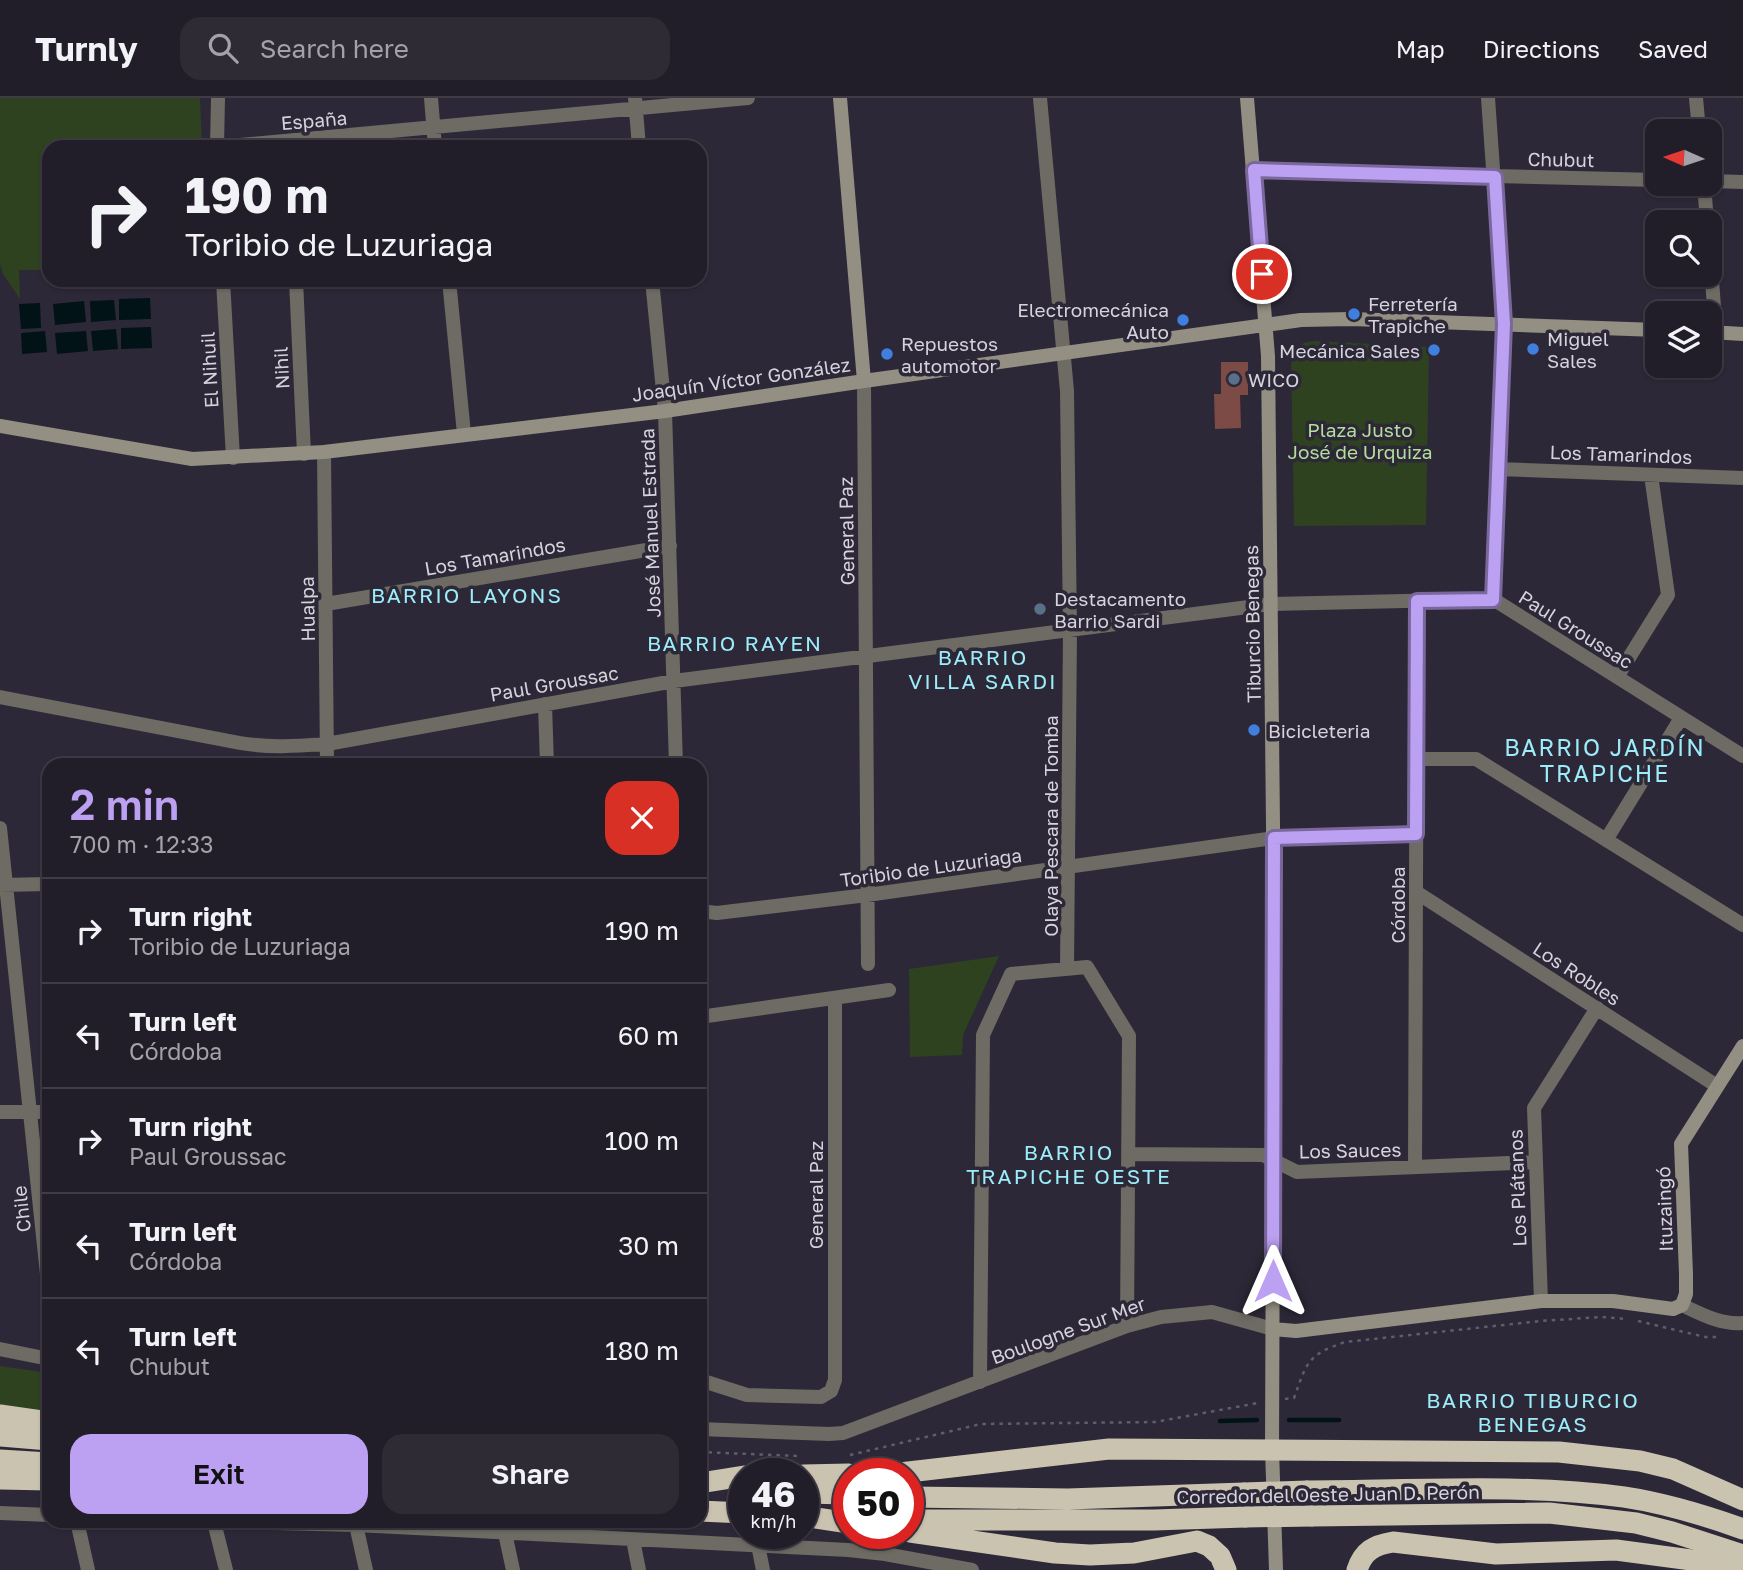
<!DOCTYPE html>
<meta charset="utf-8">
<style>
body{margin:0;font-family:"Golos Text",sans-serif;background:#2e2b35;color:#f1f3f6;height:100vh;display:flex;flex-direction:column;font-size:26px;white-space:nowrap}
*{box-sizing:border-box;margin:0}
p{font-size:23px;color:#a2a2a8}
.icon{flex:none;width:38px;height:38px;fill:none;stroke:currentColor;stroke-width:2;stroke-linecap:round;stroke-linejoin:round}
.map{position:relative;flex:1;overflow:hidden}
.side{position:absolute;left:42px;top:660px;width:665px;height:770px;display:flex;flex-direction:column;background:#221e29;border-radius:21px;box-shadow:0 2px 5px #0004,0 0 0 2px #3f3c46}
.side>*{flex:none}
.guide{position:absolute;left:42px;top:42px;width:665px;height:147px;border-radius:21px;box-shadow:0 2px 5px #0004,0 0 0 2px #3f3c46;background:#221e29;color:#f1f3f6;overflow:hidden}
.needle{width:46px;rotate:273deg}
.controls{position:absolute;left:1645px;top:21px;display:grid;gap:14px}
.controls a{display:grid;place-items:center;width:77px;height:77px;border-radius:14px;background:#221e29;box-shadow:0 2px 5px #0004,0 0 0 2px #3f3c46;font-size:35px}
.speed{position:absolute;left:728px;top:1360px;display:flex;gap:14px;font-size:35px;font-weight:700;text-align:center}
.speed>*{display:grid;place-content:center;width:91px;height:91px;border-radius:50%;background:#221e29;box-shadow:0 2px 5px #0004,0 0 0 2px #3f3c46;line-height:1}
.speed small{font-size:18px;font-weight:400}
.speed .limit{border:10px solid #d22;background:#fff;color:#111}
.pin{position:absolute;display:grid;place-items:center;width:60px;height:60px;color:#fff;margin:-30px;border:4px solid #fff;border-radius:50%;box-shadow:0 2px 7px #0007}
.me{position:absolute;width:77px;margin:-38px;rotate:0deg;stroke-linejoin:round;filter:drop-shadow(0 0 5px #0008)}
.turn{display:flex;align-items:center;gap:24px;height:147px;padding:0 28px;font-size:32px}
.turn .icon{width:91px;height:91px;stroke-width:2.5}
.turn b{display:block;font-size:49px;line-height:60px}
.round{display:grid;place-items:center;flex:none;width:74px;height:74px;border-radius:21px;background:#2e2b35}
.summary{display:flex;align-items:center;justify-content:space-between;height:119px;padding:0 28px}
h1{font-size:42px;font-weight:600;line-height:52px;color:#bca0f2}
.action{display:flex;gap:14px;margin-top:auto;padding:14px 28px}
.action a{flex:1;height:80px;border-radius:21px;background:#bca0f2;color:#111;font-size:28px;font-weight:600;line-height:80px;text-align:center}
.action a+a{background:#2e2b35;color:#f1f3f6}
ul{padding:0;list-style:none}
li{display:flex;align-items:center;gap:21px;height:105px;padding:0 28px;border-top:2px solid #3f3c46}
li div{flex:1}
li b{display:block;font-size:26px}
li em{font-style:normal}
header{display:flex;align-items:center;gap:42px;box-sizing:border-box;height:98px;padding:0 35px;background:#221e29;border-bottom:2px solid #3f3c46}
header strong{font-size:33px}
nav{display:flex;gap:38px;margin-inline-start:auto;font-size:24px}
.search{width:490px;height:63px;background:#2e2b35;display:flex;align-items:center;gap:18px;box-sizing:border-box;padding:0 24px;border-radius:21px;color:#a2a2a8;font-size:26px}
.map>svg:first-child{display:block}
</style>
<header>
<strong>Turnly</strong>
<div class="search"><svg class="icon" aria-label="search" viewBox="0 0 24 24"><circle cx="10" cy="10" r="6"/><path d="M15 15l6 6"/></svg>Search here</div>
<nav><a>Map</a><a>Directions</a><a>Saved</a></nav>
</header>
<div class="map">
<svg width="1743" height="1472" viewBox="0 0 1743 1472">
<rect width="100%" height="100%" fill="#2d2837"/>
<!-- green -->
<path fill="#2e421f" d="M 0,0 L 200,0 L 202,49 L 49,49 L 49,172 L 19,172 L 20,201 L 3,176 L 0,166 Z
M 1316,243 L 1429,249 L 1426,427 L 1294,428 L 1291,256 C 1297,246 1304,244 1316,243 Z
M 999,858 L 963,937 L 962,957 L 910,959 L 909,871 Z
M 0,1268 L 49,1275 L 49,1318 L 0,1311 Z"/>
<!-- water -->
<path fill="#011316" d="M 150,200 L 151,221 L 119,222 L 119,201 Z
M 114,202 L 116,222 L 91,224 L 90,203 Z
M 84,203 L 86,224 L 55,227 L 53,206 Z
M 40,205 L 41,230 L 21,231 L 19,206 Z
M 151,229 L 152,250 L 121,251 L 121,230 Z
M 116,231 L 118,251 L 93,253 L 91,233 Z
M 45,233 L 47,254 L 22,256 L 21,235 Z
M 86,233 L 88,253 L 57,256 L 55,235 Z"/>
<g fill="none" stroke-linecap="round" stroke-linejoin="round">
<!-- stream -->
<path stroke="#011316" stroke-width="4.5" d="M 1289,1322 L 1339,1322
M 1220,1323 L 1257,1322"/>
</g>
<!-- building -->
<path fill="#7c4b46" d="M 1221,264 L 1248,264 L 1248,297 L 1240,297 L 1241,330 L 1215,331 L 1214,296 L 1221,296 Z"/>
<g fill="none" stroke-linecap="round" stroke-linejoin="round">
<!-- path -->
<path stroke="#605c69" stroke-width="2.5" stroke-dasharray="3.5 5" stroke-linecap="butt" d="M 1638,1223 L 1705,1239 L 1720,1239
M 1285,1301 L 1294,1300 C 1307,1264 1307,1257 1345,1244 L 1541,1223 L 1601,1219 L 1628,1221
M 700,1354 L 798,1358
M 850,1357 L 981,1326 L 1155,1324 L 1258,1305"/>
<!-- street -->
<path stroke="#6d6b63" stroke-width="14" d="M 431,0 L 435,49
M 635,0 L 639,49
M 1040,0 L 1067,293 L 1070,533 L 1067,871
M 1488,0 L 1504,226 L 1493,501
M 1696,0 L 1699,33
M 217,49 L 218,0
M 218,49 L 748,0
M 1254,72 L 1657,82
M 1710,83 L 1743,84
M 1704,86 L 1707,124
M 1710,156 L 1716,235
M 223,182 L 233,360
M 296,182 L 304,356
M 449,182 L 464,336
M 652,182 L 665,313 L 676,667
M 864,283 L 868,866
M 324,354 L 327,667
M 1498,371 L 1743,380
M 326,506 L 670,448
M 1617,579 L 1668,497 L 1651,377
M 0,599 L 240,645 C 269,650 297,648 327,646 L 674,583 L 1272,506 L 1493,501 L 1743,658
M 545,606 L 547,667
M 1417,661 L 1476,661 L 1743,827
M 0,730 L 49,1195
M 1606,742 L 1681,620
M 0,787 L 49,786
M 1416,794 L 1717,988
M 700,813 L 717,815 L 867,797 L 1274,740 L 1416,736
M 700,919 L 889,892
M 0,1014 L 49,1014
M 1128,1056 L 1263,1057 L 1297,1074 L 1535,1064
M 1415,1069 L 1417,503
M 1541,1203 L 1534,1010 L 1597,910
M 1682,1207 C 1701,1216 1721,1227 1743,1225
M 0,1251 L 49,1261
M 700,1282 L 747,1297 L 821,1299 L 831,1293 L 835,1282 L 835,900
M 980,1284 L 983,937 L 1011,876 L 1087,869 L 1129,938 L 1127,1228
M 700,1331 L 829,1336 L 843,1335 L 1127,1228 L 1161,1219 L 1212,1214 L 1273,1231
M 0,1415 L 49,1417
M 77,1423 L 88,1472
M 185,1423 L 356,1427 L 848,1452 L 885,1456 L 972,1472
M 214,1424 L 226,1472
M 356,1427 L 366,1472
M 505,1435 L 513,1472
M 633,1442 L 639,1472
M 758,1447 L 763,1472"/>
<!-- secondary -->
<path stroke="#938f82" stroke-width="14" d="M 840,0 L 864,283
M 1247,0 L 1268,258 L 1274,821 L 1272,1351 L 1276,1472
M 1710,234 L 1743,236
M 0,328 L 192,361 L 324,354 L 665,313 L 864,283 L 1301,222 L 1351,221 L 1657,232
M 1273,1231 L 1296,1233 L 1541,1203 L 1613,1203 L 1673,1211 L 1682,1207 L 1686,1196 L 1686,1176 L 1681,1046 L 1743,948"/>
<!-- highway -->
<path stroke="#cac3b0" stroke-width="21" d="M 0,1317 L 49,1324
M 0,1338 L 49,1342
M 0,1362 L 49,1365
M 891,1376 L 1109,1351 L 1559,1354 L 1640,1363 L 1673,1371 L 1743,1402
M 803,1377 L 849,1376
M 0,1381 L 49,1382
M 700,1385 L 744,1378
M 1307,1393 C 1412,1393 1519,1385 1624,1399 C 1664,1405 1704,1417 1743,1431
M 803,1395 L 849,1396
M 908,1399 L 1068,1401 L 1244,1395
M 700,1413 L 744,1415
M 803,1418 L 849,1425
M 1312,1418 L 1549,1415 L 1636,1425 L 1672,1434 L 1743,1457
M 908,1422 L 1154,1422 L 1245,1419
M 910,1434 L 1055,1455 L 1090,1457 L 1134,1455 L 1197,1443 L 1209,1448 L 1220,1458 L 1226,1472
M 1357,1472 C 1363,1453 1374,1447 1393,1444 L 1496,1456 L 1616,1452 L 1721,1466 L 1743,1471"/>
<!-- highway-bridge -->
<path stroke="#cac3b0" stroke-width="21" d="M 1244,1395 L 1307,1393
M 1245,1419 L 1312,1418"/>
</g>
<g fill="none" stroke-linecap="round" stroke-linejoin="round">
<defs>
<path id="route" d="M 1262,176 L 1254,72 L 1495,79 L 1504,226 L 1493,502 L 1417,503 L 1416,736 L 1274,740 L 1273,1183"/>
</defs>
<!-- route casing -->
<use href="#route" stroke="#7a689d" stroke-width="18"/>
<!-- route -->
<use href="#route" stroke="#bca0f2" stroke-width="12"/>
</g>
<!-- markers -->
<g fill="#3f7fe0" stroke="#2d2837" stroke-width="2.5">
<circle cx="1354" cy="216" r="7"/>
<circle cx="1183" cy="222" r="7"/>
<circle cx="1533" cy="251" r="7"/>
<circle cx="1434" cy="252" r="7"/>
<circle cx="887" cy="256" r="7"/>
<circle cx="1254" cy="632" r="7"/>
</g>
<g fill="#5c6f8a" stroke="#2d2837" stroke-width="2.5">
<circle cx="1234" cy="281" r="7"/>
<circle cx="1040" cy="511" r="7"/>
</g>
<g text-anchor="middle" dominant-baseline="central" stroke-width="7" stroke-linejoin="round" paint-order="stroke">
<!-- street labels -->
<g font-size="19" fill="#d6d3dd" stroke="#2d2837">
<text transform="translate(314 22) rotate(-5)">España</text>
<text transform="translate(1561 61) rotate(1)">Chubut</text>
<text transform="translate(281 270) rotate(-93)">Nihil</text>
<text transform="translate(209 272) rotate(-93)">El Nihuil</text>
<text transform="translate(741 281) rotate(-8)">Joaquín Víctor González</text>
<text transform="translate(1621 356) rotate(2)">Los Tamarindos</text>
<text transform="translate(650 425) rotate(-92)">José Manuel Estrada</text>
<text transform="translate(846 433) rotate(-91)">General Paz</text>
<text transform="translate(495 458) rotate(-10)">Los Tamarindos</text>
<text transform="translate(307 511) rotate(-91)">Hualpa</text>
<text transform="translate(1252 526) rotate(-91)">Tiburcio Benegas</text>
<text transform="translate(1576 531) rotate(32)">Paul Groussac</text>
<text transform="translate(554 585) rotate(-10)">Paul Groussac</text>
<text transform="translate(1050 728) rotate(-90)">Olaya Pescara de Tomba</text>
<text transform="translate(931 769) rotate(-8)">Toribio de Luzuriaga</text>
<text transform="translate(1397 807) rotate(-90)">Córdoba</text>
<text transform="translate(1577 875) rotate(33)">Los Robles</text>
<text transform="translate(1350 1052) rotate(-1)">Los Sauces</text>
<text transform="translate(1517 1090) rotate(-92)">Los Plátanos</text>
<text transform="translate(815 1097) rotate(-90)">General Paz</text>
<text transform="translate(21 1111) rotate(-96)">Chile</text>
<text transform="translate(1664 1111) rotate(-92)">Ituzaingó</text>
<text transform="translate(1068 1232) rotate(-20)">Boulogne Sur Mer</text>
<text transform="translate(1328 1396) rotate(-1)">Corredor del Oeste Juan D. Perón</text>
</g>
<!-- poi labels -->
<g font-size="19" fill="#d6d3dd" stroke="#2d2837" text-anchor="start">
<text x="1368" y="205">Ferretería<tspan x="1368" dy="22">Trapiche</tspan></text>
<text x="1169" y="211" text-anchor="end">Electromecánica<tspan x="1169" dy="22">Auto</tspan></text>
<text x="1547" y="240">Miguel<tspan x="1547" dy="22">Sales</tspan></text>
<text x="901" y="245">Repuestos<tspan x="901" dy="22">automotor</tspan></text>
<text x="1420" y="252" text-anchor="end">Mecánica Sales</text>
<text x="1248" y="281">WICO</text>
<text x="1054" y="500">Destacamento<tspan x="1054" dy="22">Barrio Sardi</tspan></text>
<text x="1268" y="632">Bicicleteria</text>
</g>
<!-- park labels -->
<g font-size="19" fill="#b5dd9b" stroke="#2d2837">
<text x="1360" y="331">Plaza Justo<tspan x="1360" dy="22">José de Urquiza</tspan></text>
</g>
<!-- neighbourhood labels -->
<g font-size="21" letter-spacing="2" fill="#9cecfa" stroke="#2d2837">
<text x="467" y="497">BARRIO LAYONS</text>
<text x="735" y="545">BARRIO RAYEN</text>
<text x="983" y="559">BARRIO<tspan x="983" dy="24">VILLA SARDI</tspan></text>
<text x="1069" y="1054">BARRIO<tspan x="1069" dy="24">TRAPICHE OESTE</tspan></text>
<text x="1533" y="1302">BARRIO TIBURCIO<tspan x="1533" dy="24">BENEGAS</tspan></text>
</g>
<!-- quarter labels -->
<g font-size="23" letter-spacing="2" fill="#9cecfa" stroke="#2d2837">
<text x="1605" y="649">BARRIO JARDÍN<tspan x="1605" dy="26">TRAPICHE</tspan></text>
</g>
</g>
</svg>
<div class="controls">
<a><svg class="needle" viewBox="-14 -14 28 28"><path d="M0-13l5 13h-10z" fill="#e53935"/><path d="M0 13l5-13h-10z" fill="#a2a2a8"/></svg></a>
<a><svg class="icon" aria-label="search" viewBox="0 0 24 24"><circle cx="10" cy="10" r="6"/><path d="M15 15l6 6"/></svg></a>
<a><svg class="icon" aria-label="layers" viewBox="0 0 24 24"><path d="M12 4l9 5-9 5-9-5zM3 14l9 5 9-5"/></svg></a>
</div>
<div class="speed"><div>46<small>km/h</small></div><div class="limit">50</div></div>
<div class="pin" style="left:1262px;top:176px;background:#d93025"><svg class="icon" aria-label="arrive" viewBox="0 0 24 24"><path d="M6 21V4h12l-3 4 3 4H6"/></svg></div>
<svg class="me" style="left:1273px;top:1183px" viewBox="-20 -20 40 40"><path d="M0-17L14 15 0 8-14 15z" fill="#bca0f2" stroke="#fff" stroke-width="4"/></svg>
<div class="guide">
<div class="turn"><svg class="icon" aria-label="right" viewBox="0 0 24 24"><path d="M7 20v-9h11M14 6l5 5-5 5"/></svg><div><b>190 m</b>Toribio de Luzuriaga</div></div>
</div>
<section class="side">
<div class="summary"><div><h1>2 min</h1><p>700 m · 12:33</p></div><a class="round" style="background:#d93025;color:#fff"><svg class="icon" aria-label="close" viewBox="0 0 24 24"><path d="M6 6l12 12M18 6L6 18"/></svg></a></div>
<ul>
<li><svg class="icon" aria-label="right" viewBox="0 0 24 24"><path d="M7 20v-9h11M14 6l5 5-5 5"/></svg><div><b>Turn right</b><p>Toribio de Luzuriaga</p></div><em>190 m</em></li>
<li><svg class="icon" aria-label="left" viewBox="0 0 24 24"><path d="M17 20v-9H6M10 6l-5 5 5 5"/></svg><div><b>Turn left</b><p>Córdoba</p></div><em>60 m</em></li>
<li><svg class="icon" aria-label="right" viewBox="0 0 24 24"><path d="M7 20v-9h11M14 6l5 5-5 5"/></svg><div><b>Turn right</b><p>Paul Groussac</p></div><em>100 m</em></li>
<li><svg class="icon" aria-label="left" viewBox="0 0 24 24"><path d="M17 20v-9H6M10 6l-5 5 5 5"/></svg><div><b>Turn left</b><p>Córdoba</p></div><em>30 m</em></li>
<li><svg class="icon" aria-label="left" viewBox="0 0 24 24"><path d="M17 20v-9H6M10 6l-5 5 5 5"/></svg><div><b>Turn left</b><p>Chubut</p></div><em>180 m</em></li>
</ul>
<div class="action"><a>Exit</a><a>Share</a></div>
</section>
</div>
